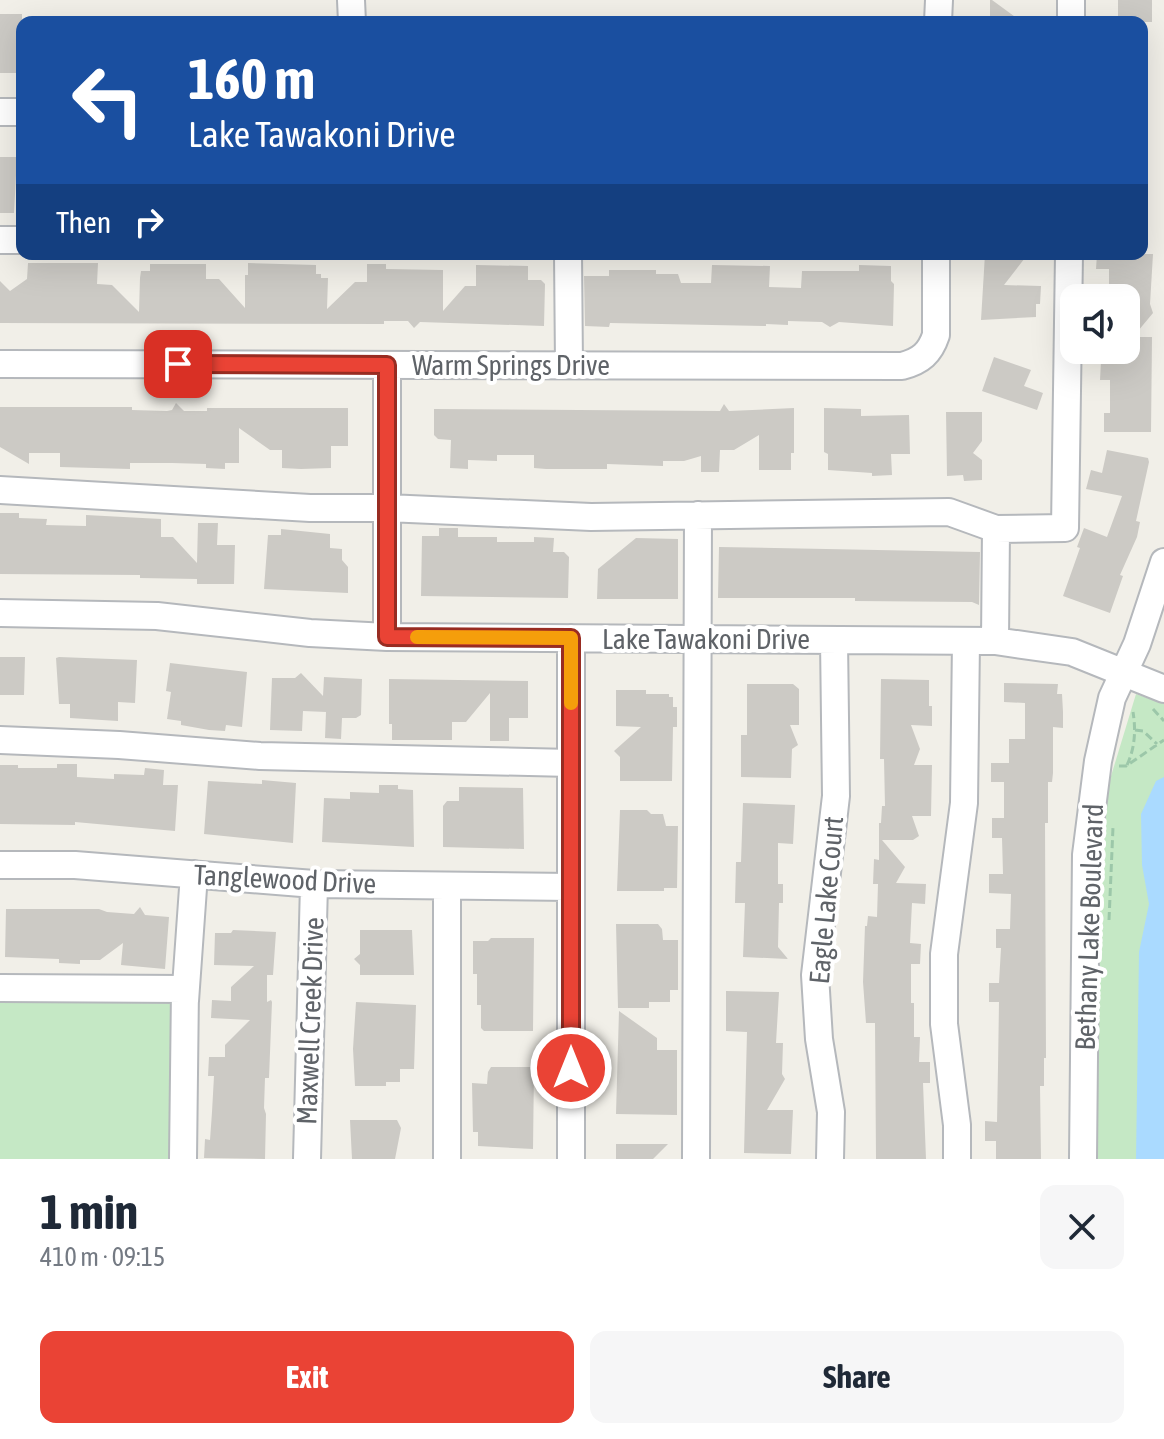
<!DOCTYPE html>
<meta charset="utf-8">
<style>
body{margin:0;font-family:"Asap Condensed",sans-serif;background:#f6f6f7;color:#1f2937;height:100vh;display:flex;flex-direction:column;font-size:30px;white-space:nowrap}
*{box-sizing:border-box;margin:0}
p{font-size:26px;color:#747a83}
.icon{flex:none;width:44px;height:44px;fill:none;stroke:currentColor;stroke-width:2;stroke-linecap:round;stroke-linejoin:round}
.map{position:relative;height:1159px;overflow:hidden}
.drawer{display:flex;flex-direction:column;background:#fff;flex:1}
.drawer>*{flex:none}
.top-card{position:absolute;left:16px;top:16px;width:1132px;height:244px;border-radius:16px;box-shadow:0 8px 32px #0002;background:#1a4fa0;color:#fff;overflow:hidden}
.fabs{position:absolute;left:1060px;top:284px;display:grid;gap:16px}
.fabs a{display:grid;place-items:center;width:80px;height:80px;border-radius:16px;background:#fff;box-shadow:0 8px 32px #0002;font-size:40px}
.pin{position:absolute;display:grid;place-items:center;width:68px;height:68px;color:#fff;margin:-34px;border-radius:16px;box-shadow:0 4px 12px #0006}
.me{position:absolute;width:88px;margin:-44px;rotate:0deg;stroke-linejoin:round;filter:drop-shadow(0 0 6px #0008)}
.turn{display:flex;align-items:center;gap:28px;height:168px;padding:0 40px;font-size:36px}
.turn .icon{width:104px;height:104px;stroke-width:2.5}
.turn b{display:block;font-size:56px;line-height:68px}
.then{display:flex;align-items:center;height:76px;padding:0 40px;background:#0003;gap:16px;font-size:30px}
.round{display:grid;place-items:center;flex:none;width:84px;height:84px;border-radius:16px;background:#f6f6f7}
.overview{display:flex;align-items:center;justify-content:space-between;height:136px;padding:0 40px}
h1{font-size:48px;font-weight:700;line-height:60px}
.primary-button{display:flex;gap:16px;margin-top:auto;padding:16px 40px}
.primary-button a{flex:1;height:92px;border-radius:16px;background:#ea4335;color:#fff;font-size:32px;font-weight:700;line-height:92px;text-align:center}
.primary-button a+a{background:#f6f6f7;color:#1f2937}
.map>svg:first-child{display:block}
</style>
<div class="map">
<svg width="1164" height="1159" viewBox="0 0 1164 1159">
<rect width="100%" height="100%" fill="#f1efe8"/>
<!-- green -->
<path fill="#c5e8c5" d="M 1136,694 L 1164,704 L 1164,1159 L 1097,1159 L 1099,883 L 1108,786 Z
M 0,998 L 174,1003 L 170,1159 L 0,1159 Z"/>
<!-- water -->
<path fill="#aadaff" d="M 1164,777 L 1164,1159 L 1136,1159 L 1139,952 L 1149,904 L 1142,865 L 1141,814 L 1156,781 Z"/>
<!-- building -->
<path fill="#cccac5" d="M 990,0 L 992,0 L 1022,22 L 990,22 Z
M 1118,0 L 1152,0 L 1152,22 L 1118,22 Z
M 0,14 L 22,14 L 22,73 L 0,73 Z
M 0,157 L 17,157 L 14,213 L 0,213 Z
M 985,254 L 1028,254 L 1004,285 L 1041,286 L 1040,304 L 1036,304 L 1036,317 L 981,320 Z
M 1097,254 L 1153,254 L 1150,304 L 1153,313 L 1133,337 L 1152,337 L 1151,432 L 1104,432 L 1104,413 L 1110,413 L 1110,380 L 1100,380 L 1101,361 L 1124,361 L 1126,298 L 1116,298 L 1109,292 L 1109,269 L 1096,269 Z
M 28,263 L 98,263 L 97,284 L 112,285 L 139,312 L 140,278 L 141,271 L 150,271 L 150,264 L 206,264 L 206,279 L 219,279 L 245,308 L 245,275 L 248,275 L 248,263 L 316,265 L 316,274 L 321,274 L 321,278 L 328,278 L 327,309 L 355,282 L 367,282 L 367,264 L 386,264 L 386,269 L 443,270 L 443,311 L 465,286 L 476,286 L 476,265 L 528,266 L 528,280 L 541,280 L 545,284 L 544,326 L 420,322 L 414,328 L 408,321 L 384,321 L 384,324 L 0,323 L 0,281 L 10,291 L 27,279 Z
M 712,265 L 770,266 L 769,287 L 801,288 L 802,271 L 859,271 L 859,265 L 891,266 L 891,281 L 894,284 L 893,326 L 839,322 L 830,327 L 822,322 L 788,321 L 788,325 L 766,324 L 766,326 L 610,323 L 609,327 L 585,326 L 584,276 L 609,276 L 609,270 L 656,270 L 656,274 L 678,274 L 681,283 L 711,283 Z
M 994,357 L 1031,370 L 1024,386 L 1043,393 L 1037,410 L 982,391 Z
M 176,403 L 184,411 L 207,411 L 207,408 L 348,408 L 348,446 L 331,446 L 331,468 L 301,469 L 282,468 L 282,450 L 270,450 L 239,428 L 239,463 L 225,463 L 225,469 L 206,468 L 206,464 L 172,463 L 130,463 L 130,469 L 60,467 L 60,453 L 29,453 L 29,464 L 0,447 L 0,407 L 132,407 L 132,410 L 167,411 L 172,410 Z
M 724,404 L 729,411 L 794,408 L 794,453 L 791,453 L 791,470 L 759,470 L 759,435 L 734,450 L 720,450 L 719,472 L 701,472 L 701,456 L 684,461 L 663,461 L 663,466 L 607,464 L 607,469 L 546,469 L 534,468 L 534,455 L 497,455 L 497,461 L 468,460 L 468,469 L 450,468 L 451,440 L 438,439 L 434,435 L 434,409 L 720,411 Z
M 824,408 L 861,409 L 861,416 L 909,415 L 910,454 L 891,454 L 892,475 L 872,476 L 872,473 L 828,470 L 828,454 L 824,452 Z
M 946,412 L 982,412 L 982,441 L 973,453 L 982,460 L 982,480 L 964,481 L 963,475 L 947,476 Z
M 1107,450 L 1148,458 L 1149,462 L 1136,521 L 1140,522 L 1137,537 L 1120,575 L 1123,576 L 1110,613 L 1063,596 L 1080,548 L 1077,547 L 1084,528 L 1107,537 L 1122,496 L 1086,489 L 1091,470 L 1102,473 Z
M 0,513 L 19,513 L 19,518 L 47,519 L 46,525 L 86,526 L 86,515 L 161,519 L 161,537 L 173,537 L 197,563 L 198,523 L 218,523 L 217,545 L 235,545 L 234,584 L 197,584 L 197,579 L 140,578 L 140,575 L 0,574 Z
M 439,528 L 458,528 L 458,537 L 497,537 L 497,542 L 534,542 L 534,537 L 554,538 L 553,552 L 564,552 L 569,557 L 568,598 L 421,596 L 422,536 L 439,536 Z
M 281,529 L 330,534 L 330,548 L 342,549 L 342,560 L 348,567 L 348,593 L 264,589 L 268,535 L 281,535 Z
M 636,538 L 678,539 L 678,599 L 597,599 L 598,569 Z
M 719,547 L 980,552 L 979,605 L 972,602 L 855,601 L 855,598 L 718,598 Z
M 0,657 L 25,657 L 24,695 L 0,695 Z
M 59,657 L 137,660 L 135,703 L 118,702 L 118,721 L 70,718 L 70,704 L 59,704 L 56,658 Z
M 170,663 L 247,672 L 242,727 L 226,725 L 225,731 L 209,730 L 181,725 L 181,721 L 167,719 L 171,692 L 166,691 Z
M 301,673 L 323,696 L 324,677 L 362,679 L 361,715 L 356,718 L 342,718 L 341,739 L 325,738 L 326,712 L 303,711 L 302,731 L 270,730 L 272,678 L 295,678 Z
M 389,679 L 528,681 L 528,718 L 509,718 L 509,741 L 490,741 L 490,693 L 466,722 L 452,722 L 452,740 L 392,740 L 392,724 L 389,724 Z
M 881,679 L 929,680 L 929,706 L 932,706 L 932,726 L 911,725 L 920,749 L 914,765 L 932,765 L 931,816 L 912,816 L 919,836 L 913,840 L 882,840 L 905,867 L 896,883 L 926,884 L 925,904 L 912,903 L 910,943 L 921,944 L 920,964 L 911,964 L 911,1003 L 914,1003 L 914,1037 L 920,1037 L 919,1062 L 930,1062 L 930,1083 L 923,1083 L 926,1159 L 876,1159 L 875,1023 L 866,1023 L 863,982 L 865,926 L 867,926 L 868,916 L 877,917 L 878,884 L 873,884 L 874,859 L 879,860 L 879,823 L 881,823 L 882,806 L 885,806 L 884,759 L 880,759 Z
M 1004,683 L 1058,684 L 1057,694 L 1062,694 L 1063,712 L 1063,728 L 1053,727 L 1053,773 L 1052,782 L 1048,782 L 1048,823 L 1045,823 L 1046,1058 L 1044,1058 L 1044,1086 L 1040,1086 L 1041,1159 L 996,1159 L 996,1141 L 985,1141 L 985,1121 L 997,1122 L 998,1067 L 999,1002 L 989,1002 L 989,983 L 999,983 L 1001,948 L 996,948 L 996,929 L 1010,929 L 1011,894 L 989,893 L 989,874 L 1003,874 L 1002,838 L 992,838 L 992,818 L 1004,818 L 1004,782 L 991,782 L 991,763 L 1009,763 L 1009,739 L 1025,739 L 1025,703 L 1004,702 Z
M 747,684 L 793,684 L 799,689 L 799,725 L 790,725 L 798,745 L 792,749 L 791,778 L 741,777 L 741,735 L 747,735 Z
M 616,690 L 646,690 L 646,694 L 669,694 L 669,697 L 673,697 L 673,707 L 677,707 L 677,727 L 673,727 L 672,781 L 620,781 L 620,757 L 614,751 L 641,727 L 616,726 Z
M 57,764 L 77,764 L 77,777 L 114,779 L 114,774 L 144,775 L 145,768 L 164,770 L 163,785 L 178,785 L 175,831 L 75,822 L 75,825 L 0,824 L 0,765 L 18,765 L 18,768 L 57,768 Z
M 262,780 L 296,783 L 293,843 L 204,834 L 208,781 L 262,784 Z
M 379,785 L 398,785 L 398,789 L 413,790 L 414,847 L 322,842 L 324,798 L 350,799 L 350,792 L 379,793 Z
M 459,787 L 523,788 L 524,849 L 443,847 L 443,806 L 447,801 L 459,801 Z
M 743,803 L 795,805 L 793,844 L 778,843 L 778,884 L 783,884 L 783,903 L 779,903 L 778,947 L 788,959 L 743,957 L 745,903 L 735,903 L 736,862 L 741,862 Z
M 620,810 L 647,810 L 651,814 L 663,814 L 666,826 L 678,826 L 677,888 L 664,888 L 664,891 L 617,891 Z
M 140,907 L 145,915 L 169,917 L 165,969 L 121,965 L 123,943 L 100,960 L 80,960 L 80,964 L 59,963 L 59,959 L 5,957 L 6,909 L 99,909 L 107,912 L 134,914 Z
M 616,924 L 658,924 L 662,929 L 663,940 L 678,940 L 678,990 L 670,990 L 670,1002 L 649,1002 L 649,1008 L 618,1008 Z
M 233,930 L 276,932 L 273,975 L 267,975 L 267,1002 L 271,1000 L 272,1002 L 269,1078 L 265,1078 L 264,1108 L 266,1114 L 265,1159 L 204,1158 L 205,1139 L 210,1140 L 212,1112 L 214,1076 L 208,1076 L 209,1057 L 225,1057 L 225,1045 L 250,1020 L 211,1018 L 212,1000 L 231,1001 L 231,987 L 254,966 L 214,965 L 215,933 L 231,933 Z
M 360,930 L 412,930 L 414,975 L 360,975 L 360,965 L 354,959 L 360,954 Z
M 491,938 L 534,938 L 533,1031 L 484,1031 L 481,1028 L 481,1005 L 477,1005 L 477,974 L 473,974 L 473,941 L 488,941 Z
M 726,991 L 779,992 L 776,1043 L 783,1043 L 782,1074 L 785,1079 L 767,1110 L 793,1110 L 791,1154 L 744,1153 L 747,1032 L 726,1031 Z
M 356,1002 L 416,1005 L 414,1069 L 400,1069 L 400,1082 L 386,1082 L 386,1086 L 355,1086 L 353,1049 Z
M 619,1011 L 657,1038 L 657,1050 L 677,1050 L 677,1115 L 616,1114 Z
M 491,1067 L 534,1067 L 533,1149 L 478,1146 L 478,1132 L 473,1132 L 472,1083 L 487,1084 L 488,1072 Z
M 350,1120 L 397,1120 L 401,1128 L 395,1159 L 352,1159 Z
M 616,1144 L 668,1144 L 653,1159 L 616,1159 Z"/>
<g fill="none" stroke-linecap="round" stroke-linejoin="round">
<defs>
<path id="minor" d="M 351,0 L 352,22
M 1071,0 L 1071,22
M 938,22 L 939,0
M 0,112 L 22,112
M 0,240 L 22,240
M 568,254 L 569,365
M 0,364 L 902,366 C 921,361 930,353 936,335 L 936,254
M 387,365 L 387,637
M 0,490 L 310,508 L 387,508 L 591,517 L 949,512 L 996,529 L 1065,528 L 1069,254
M 0,613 L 157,616 L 310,633 L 387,637 L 995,641 L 1072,652 L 1164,689
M 571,638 L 571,1159
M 995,641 L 996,529
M 0,740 L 119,745 L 260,756 L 571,763
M 0,865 L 75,865 L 314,884 L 571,887
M 447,886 L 447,1159
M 0,988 L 185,989 L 183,1159
M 185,1001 L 194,874
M 307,1159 L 314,884
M 696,1159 L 698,515
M 830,1159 L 831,1112 L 819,1039 L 815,975 L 836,796 L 834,640
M 957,1159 L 957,1125 L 944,1024 L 944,954 L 964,803 L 966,641
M 1083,1159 L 1086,855 L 1098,761 L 1112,698 L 1137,644 L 1164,562"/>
</defs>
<!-- minor casing -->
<use href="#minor" stroke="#b5b8bc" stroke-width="30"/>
<!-- path -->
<path stroke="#9cc7a9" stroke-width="3" stroke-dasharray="8 4" stroke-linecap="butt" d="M 1153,709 L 1164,721
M 1135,730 L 1143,731 L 1157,744
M 1127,765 C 1135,748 1136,730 1133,712
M 1119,766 L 1126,766 L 1164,740
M 1109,920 L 1113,827"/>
<!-- minor -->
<use href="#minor" stroke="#fff" stroke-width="26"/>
</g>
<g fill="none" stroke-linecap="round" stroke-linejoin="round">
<defs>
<path id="route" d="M 178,364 L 387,365 L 387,637 L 571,638 L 571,1068"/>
</defs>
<!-- route casing -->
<use href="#route" stroke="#982c22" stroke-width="20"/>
<!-- route -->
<use href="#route" stroke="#ea4335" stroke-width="14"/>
<!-- slow -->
<path stroke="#f59e0b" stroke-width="14" d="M 417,637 L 571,638 L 571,703"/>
</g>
<g text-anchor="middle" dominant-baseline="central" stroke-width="8" stroke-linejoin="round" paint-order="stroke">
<!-- street labels -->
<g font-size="28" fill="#5f6368" stroke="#fff">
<text x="511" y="365">Warm Springs Drive</text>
<text x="706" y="639">Lake Tawakoni Drive</text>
<text transform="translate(285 879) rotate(3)">Tanglewood Drive</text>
<text transform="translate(826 900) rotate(-85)">Eagle Lake Court</text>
<text transform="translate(1089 927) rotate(-88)">Bethany Lake Boulevard</text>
<text transform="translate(310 1021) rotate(-88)">Maxwell Creek Drive</text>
</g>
</g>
</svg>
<div class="fabs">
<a><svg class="icon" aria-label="sound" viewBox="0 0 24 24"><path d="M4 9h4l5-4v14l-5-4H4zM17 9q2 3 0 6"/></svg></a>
</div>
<div class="pin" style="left:178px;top:364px;background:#d93025"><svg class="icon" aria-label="arrive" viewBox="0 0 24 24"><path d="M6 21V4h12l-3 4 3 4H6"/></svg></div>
<svg class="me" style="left:571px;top:1068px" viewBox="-20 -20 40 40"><circle r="17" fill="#ea4335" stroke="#fff" stroke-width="3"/><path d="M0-11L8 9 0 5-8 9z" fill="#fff"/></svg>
<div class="top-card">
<div class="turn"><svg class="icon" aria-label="left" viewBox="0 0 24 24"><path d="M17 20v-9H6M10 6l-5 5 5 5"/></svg><div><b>160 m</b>Lake Tawakoni Drive</div></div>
<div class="then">Then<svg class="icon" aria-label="right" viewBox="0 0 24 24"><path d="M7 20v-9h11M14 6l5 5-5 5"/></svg></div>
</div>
</div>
<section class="drawer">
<div class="overview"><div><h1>1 min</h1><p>410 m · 09:15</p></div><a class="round"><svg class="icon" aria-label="close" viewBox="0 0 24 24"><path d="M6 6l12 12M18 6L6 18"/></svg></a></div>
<div class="primary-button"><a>Exit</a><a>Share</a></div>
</section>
